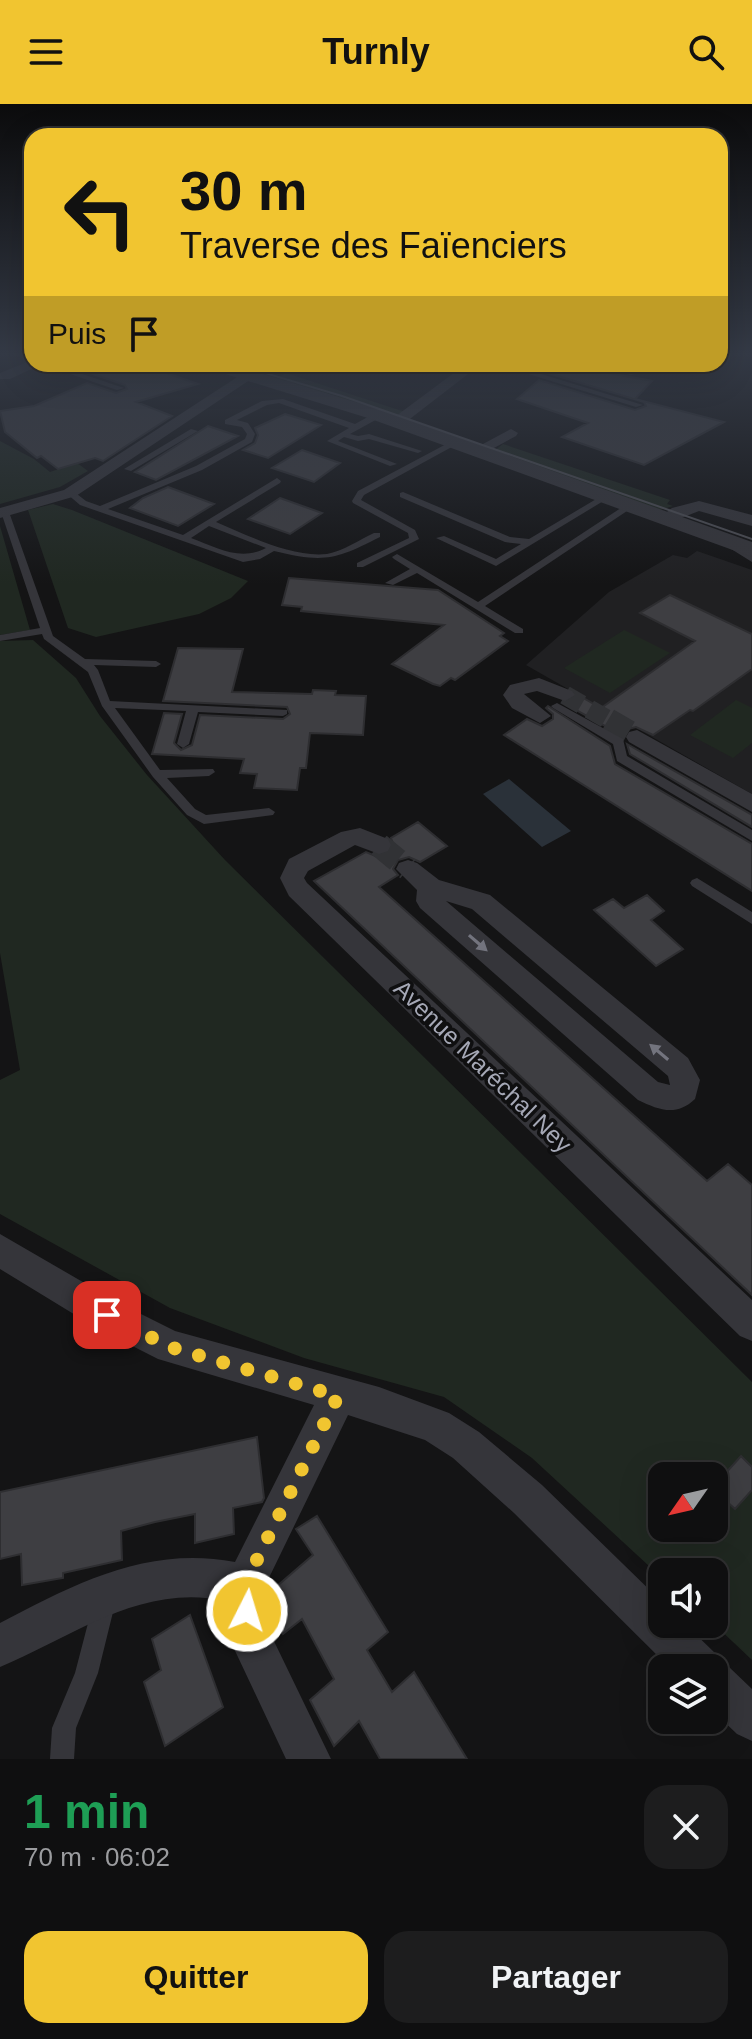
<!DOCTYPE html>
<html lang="fr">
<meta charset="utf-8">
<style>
body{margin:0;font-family:Helvetica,sans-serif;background:#1d1d1e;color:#f1f3f6;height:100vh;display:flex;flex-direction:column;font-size:30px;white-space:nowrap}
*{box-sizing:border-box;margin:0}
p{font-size:26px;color:#9b9c9f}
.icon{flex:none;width:44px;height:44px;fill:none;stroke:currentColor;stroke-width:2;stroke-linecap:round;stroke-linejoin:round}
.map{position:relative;height:1655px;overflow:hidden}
.panel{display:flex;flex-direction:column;background:#0f0f10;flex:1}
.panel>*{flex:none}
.top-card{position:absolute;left:24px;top:24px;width:704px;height:244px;border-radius:24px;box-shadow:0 8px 32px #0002,0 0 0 2px #2f2f30;background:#f1c530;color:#111;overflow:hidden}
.needle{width:52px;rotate:236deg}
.controls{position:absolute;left:648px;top:1358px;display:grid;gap:16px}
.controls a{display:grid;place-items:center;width:80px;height:80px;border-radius:16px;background:#0f0f10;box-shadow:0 8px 32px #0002,0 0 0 2px #2f2f30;font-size:40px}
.pin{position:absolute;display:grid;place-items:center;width:68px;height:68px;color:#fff;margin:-34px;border-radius:16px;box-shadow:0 4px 12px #0006}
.me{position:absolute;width:88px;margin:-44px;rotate:5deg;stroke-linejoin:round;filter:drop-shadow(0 0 6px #0008)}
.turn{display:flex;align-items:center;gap:28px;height:168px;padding:0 24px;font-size:36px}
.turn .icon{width:104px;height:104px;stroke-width:2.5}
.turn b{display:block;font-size:56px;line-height:68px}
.then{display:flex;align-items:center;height:76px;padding:0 24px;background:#0003;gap:16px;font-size:30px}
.round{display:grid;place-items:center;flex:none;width:84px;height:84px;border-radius:24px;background:#1d1d1e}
.overview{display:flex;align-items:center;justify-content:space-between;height:136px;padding:0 24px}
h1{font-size:48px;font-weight:800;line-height:60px;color:#1e9e55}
.action{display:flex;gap:16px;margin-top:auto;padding:16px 24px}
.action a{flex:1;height:92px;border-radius:24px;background:#f1c530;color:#111;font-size:32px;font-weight:800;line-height:92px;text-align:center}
.action a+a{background:#1d1d1e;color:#f1f3f6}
header{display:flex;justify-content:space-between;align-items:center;height:104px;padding:0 24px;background:#f1c530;color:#111;font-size:36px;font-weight:800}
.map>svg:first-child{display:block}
</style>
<header><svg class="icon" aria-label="menu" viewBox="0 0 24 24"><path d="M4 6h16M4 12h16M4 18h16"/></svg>Turnly<svg class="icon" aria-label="search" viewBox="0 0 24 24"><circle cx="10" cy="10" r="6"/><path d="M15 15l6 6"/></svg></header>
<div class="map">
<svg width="752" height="1655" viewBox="0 0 752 1655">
<rect width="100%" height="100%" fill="#141415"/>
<!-- built -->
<path fill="#202022" d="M 697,447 L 752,466 L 752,690 L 526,561 L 609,488 L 673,451 L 687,454 Z"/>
<!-- green -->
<path fill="#202821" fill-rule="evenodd" d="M 286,269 L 405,308 L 393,312 L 275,275 Z
M 0,337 L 34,355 L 50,368 L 77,359 L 88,367 L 60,383 L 0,400 Z
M 503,340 L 670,396 L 667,400 L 673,402 L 660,406 L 494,347 Z
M 53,400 L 72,406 L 248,477 L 231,494 L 199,510 L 96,533 L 68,524 L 28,406 Z
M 0,422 L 30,526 L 0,531 Z
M 624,526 L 670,549 L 610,589 L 564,564 Z
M 33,536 L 76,574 L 100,612 L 147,671 L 225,756 L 752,1278 L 752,1556 L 714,1520 L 714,1468 L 662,1468 L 662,1474 L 532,1354 L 444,1293 L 304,1254 L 170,1204 L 0,1110 L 0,976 L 20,966 L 0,849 L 0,537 ZM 662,1372 L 714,1372 L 714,1424 L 662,1424 Z
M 736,596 L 752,604 L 752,639 L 733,654 L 690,631 Z"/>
<!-- water -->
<path fill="#2a3139" d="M 509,675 L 571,727 L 542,743 L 483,690 Z"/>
<!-- building -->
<path fill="#3e3e42" stroke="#2e2e31" stroke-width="2" d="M 64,260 L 140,260 L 198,280 L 136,298 L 172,312 L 103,357 L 95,354 L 58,365 L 41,352 L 37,354 L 5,328 L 0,307 L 34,302 L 87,279 L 116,289 L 127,285 L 125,281 Z
M 559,260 L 652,277 L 635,295 L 724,318 L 644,361 L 562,333 L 588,319 L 517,295 L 539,276 L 635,306 L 646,302 L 644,298 L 548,269 Z
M 285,310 L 321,321 L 268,354 L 243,346 L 255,339 L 258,331 L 255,324 Z
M 208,322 L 238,332 L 156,376 L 135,368 Z
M 302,346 L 340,359 L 314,378 L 272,364 Z
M 168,383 L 214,400 L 178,422 L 130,404 L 143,394 Z
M 280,394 L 322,409 L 290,430 L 248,415 Z
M 289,474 L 438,486 L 504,529 L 500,532 L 508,537 L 455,576 L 451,574 L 440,582 L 433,580 L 392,560 L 444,521 L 301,507 L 302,503 L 282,501 Z
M 670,491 L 752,530 L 752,565 L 693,607 L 690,606 L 653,631 L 636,623 L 628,625 L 623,632 L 565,600 L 578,591 L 601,604 L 695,537 L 640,509 Z
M 178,544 L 243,545 L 232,588 L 312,590 L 313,586 L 336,587 L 335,591 L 366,592 L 363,631 L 310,629 L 306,664 L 300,664 L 297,686 L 254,684 L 257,670 L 240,669 L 244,655 L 152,650 L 164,609 L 182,610 L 174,639 L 181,646 L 192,641 L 200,611 L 283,615 L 290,610 L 287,603 L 163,597 Z
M 548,602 L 610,642 L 615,660 L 752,740 L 752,787 L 504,631 L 527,615 L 542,622 L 553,615 L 553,610 L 546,604 Z
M 627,640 L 752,711 L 752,723 L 630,650 Z
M 418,718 L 447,742 L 420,758 L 409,753 L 398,756 L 393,765 L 398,771 L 379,783 L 707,1077 L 728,1060 L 752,1081 L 752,1191 L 314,777 L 366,748 L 378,753 L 389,750 L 394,742 L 391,734 Z
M 647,791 L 664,807 L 651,816 L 683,845 L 656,862 L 594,806 L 613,795 L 624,804 Z
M 257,1333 L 264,1394 L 262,1398 L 233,1404 L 234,1430 L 195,1439 L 195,1410 L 155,1418 L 121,1427 L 122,1456 L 63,1469 L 63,1474 L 22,1481 L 21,1450 L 0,1455 L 0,1388 Z
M 741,1352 L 752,1363 L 752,1386 L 735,1405 L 714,1386 L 714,1382 Z
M 317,1412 L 388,1528 L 367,1546 L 392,1588 L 414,1568 L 467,1655 L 380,1655 L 359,1617 L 334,1642 L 310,1596 L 334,1575 L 302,1515 L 283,1530 L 271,1508 L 269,1489 L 313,1451 L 296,1425 Z
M 190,1511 L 223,1603 L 165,1642 L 144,1578 L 161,1566 L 152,1535 Z"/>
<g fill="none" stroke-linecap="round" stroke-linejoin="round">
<!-- minor-tunnel-far1 -->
<path stroke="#313235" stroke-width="19" stroke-dasharray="19 9" stroke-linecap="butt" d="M 565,591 L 612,618"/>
<!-- minor-tunnel -->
<path stroke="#313235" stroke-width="24" stroke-dasharray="24 12" stroke-linecap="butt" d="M 608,616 L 637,633
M 379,741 L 408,765"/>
<!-- service -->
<path fill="#35353a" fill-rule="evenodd" d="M 8,248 L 18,248 L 32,254 L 32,258 Z
M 41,260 L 52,260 L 124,284 L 117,286 Z
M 496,260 L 508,260 L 643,301 L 636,303 Z
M 585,260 C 601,260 616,267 631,267 C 645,266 657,260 671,260 L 631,271 Z
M 283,295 L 355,320 L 375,309 L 381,309 L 381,313 L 350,330 L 358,332 L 369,330 L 422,347 L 418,349 L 369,335 L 358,337 L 344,333 L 338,337 L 397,360 L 390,362 L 327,337 L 349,324 L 279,299 L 267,301 L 237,316 L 248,319 L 255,330 L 252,338 L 202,366 L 108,405 L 183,431 L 277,374 L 281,377 L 280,379 L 216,418 C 247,431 292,454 327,450 C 343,447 359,436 374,429 L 380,429 L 380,433 C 335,456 324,459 274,447 L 260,455 L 243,458 L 80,401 L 66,389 L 73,387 L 86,397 L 100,402 L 196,362 L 245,335 L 247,330 L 242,323 L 225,320 L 225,316 L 262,297 ZM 209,422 L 266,444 C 240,458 216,443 191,434 Z
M 191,325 L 198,327 L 131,367 L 124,365 Z
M 452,337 L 459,339 L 364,391 L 361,396 L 415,426 L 419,435 L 363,463 L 357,463 L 357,459 L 409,434 L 408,429 L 353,399 L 352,397 L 358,387 Z
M 403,388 L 510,433 L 529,435 L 603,391 L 610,393 L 496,462 L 436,434 L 444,432 L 496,455 L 521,440 L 505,438 L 400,393 L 400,389 Z
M 630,398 L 634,401 L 633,403 L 485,502 L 523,525 L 523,529 L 515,529 L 417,469 L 393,481 L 385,479 L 410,465 L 394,455 L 392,453 L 397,450 L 478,498 Z
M 2,406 L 9,408 L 53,532 L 85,555 L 156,557 L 161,560 L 156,563 L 94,561 L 98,566 L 110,597 L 287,606 L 287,610 L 283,612 L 198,608 L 189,640 L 183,644 L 177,640 L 186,607 L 115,604 L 160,666 L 213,665 L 215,668 L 209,672 L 167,674 L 195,705 L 206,711 L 269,704 L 275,708 L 273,711 L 204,720 L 187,711 L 153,673 L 102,602 L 88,568 L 44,535 L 42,530 L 0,537 L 0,531 L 40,524 L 1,408 Z
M 728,439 L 734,439 L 752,451 L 752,458 L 728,443 Z
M 557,599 L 623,635 L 627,652 L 752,726 L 752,737 L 617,657 L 613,640 L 553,604 L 551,602 Z
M 697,774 L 752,808 L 752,820 L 692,782 L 690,779 L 692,776 Z
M 104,1489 L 112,1492 L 115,1500 L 98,1569 L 76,1624 L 74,1655 L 50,1655 L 52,1624 L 75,1569 L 93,1500 L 96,1492 Z"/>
<!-- minor -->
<path fill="#35353a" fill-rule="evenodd" d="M 30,257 L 42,260 L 10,275 L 0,275 L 0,269 Z
M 466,260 L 481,260 L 402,321 L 392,321 L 392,315 Z
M 245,268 L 257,271 L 76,392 L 0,414 L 0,404 L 64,386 Z
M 511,325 L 518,329 L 516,332 L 483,350 L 478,352 L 470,347 Z
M 699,397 L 752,411 L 752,422 L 699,407 L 666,420 L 658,415 L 672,404 Z
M 539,574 L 572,587 L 575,591 L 565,597 L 537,587 L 524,590 L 551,612 L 540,619 L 512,604 L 503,591 L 510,581 Z
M 637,626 L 752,690 L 752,708 L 629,638 L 626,633 L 629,628 Z
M 360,724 L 388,735 L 391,741 L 388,747 L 379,750 L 355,741 L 308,767 L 304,774 L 307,779 L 752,1196 L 752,1237 L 740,1232 L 289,792 L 280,774 L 289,755 L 341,728 Z
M 408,756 L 417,759 L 439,776 L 490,791 L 688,954 L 700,976 L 695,995 C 676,1013 659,1006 638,996 L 420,804 L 416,797 L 417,786 L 396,765 L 399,759 ZM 446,797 L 472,805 L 668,972 L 670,981 L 658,978 Z
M 0,1130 L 119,1199 L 175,1227 L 379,1283 L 449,1309 L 479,1328 L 542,1381 L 662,1498 L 662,1520 L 685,1520 L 715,1549 L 719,1559 L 729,1563 L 752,1585 L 752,1637 L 737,1630 L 714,1608 L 714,1564 L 670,1564 L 514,1409 L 453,1354 L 425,1336 L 348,1311 L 265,1482 L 271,1531 L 331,1655 L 286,1655 L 229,1534 L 226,1497 C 140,1479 75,1532 0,1563 L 0,1519 C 74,1480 148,1441 235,1458 L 314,1301 L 158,1255 L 95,1223 L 0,1165 Z"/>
<!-- tertiary -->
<path fill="#35353a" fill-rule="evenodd" d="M 203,260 L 230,260 L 385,307 L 752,438 L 752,453 L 371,315 L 206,264 Z"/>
<!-- tram -->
<path stroke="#4c4d53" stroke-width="2" d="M 235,260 L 342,292 L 752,435"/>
</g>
<!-- one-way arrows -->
<defs><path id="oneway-solid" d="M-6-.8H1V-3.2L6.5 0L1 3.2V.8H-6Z" transform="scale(2)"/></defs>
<g fill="#73747e">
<use href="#oneway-solid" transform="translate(478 839) rotate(41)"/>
<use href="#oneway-solid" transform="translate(659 948) rotate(-140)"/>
</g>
<!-- sky -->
<linearGradient id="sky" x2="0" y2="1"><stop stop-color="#0b0b0c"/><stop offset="0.52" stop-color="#343a46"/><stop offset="1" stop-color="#343a46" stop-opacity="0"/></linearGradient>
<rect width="752" height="480" fill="url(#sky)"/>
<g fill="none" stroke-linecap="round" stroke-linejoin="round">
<!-- route -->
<path stroke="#f1c530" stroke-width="14" stroke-dasharray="0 25.2" d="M 107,1211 L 170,1243 L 338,1292 L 245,1480 L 247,1507"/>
</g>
<g text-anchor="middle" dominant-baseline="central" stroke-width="7" stroke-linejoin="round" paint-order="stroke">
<!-- street labels -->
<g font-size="24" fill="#a5a8b6" stroke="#0f0f10">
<text transform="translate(483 962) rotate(44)">Avenue Maréchal Ney</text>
</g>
</g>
</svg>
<div class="controls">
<a><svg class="needle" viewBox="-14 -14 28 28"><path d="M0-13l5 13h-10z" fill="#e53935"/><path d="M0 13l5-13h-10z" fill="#9b9c9f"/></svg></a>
<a><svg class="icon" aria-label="sound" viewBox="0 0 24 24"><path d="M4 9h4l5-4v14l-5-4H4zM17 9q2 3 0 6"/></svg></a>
<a><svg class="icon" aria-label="layers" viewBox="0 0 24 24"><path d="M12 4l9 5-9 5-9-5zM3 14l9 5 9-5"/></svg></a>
</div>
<div class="pin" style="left:107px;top:1211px;background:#d93025"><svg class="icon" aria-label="arrive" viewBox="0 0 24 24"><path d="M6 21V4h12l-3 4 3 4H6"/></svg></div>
<svg class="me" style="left:247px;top:1507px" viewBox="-20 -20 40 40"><circle r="17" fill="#f1c530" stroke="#fff" stroke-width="3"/><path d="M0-11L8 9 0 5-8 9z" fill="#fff"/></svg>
<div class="top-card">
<div class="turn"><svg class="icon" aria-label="left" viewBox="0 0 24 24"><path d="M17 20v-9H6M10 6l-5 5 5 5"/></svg><div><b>30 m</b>Traverse des Faïenciers</div></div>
<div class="then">Puis<svg class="icon" aria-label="arrive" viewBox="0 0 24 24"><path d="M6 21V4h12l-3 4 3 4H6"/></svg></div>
</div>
</div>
<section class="panel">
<div class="overview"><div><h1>1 min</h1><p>70 m · 06:02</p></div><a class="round"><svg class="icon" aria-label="close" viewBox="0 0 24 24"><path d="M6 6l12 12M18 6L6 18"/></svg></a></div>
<div class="action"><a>Quitter</a><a>Partager</a></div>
</section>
